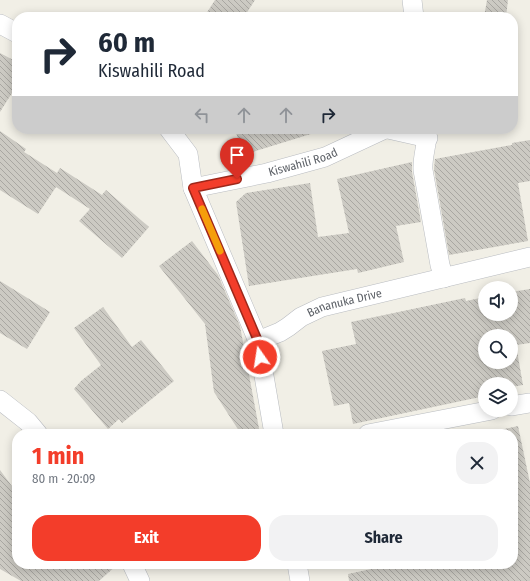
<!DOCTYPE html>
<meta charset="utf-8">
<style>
body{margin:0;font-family:"Fira Sans Condensed",sans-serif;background:#f2f2f3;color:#1f2937;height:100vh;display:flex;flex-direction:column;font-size:15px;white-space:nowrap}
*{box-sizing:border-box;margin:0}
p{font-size:13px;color:#747a83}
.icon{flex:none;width:22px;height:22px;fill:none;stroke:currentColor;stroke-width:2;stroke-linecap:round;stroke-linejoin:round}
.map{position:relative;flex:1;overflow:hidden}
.drawer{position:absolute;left:12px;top:429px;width:506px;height:140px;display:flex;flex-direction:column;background:#fff;border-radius:16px;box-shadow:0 2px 10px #0003}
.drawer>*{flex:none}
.top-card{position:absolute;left:12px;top:12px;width:506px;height:122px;border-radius:16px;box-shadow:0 2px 10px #0003;background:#fff;color:#1f2937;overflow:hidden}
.controls{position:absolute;left:478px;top:281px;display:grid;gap:8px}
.controls a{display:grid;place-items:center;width:40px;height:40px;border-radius:50%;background:#fff;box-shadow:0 2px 10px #0003;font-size:20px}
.pin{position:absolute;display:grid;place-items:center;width:34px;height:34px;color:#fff;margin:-41px -17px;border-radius:50% 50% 50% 0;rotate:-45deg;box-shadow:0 0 4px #0007}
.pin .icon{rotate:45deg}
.me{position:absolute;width:44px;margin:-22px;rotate:347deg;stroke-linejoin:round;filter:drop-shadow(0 0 3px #0008)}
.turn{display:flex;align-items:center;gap:14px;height:84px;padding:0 20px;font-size:18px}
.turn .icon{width:52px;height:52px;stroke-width:2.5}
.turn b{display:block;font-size:28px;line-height:34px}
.lanes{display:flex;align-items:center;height:38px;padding:0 20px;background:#0003;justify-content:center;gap:20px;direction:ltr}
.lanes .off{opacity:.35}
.round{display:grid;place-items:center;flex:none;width:42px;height:42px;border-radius:16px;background:#f2f2f3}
.head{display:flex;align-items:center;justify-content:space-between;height:68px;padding:0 20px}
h1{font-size:24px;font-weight:700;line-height:30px;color:#f33d2a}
.cta{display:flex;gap:8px;margin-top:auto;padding:8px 20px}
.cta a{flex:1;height:46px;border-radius:16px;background:#f33d2a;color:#fff;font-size:16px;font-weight:700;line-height:46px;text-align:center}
.cta a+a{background:#f2f2f3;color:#1f2937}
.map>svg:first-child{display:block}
</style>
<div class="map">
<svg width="530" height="581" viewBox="0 0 530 581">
<defs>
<pattern id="building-back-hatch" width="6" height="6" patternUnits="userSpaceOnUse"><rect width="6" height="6" fill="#cccac3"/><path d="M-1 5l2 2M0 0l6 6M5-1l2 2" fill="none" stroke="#a9a7a2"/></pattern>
</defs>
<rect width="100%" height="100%" fill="#f1efe6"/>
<!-- building -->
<path fill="url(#building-back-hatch)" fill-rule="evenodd" d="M 215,0 L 255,0 L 244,17 L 204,17 Z
M 487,0 L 508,0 L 506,17 L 484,17 Z
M 0,53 L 17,62 L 17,85 L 0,112 Z
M 235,129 L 314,129 L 314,133 L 243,155 Z
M 0,131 L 26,149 L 24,152 L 57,173 L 60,168 L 102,195 L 106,190 L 149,227 L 122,258 L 79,221 L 90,209 L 56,187 L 38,214 L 0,190 Z
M 530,140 L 530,181 L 518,183 L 528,241 L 449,255 L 434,169 L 435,159 L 512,145 L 512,143 Z
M 412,162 L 412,172 L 421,222 L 396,226 L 404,262 L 358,273 L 357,269 L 249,286 L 236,202 L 246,193 L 310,183 L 318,237 L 349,233 L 337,179 Z
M 192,241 L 218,275 L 240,326 L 260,434 L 241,434 L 214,392 L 205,324 L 159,266 Z
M 0,281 L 50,312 L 27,349 L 0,333 Z
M 530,289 L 530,343 L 516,345 L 523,385 L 511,387 L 511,384 L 485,384 L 485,396 L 353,424 L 349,403 L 334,406 L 322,351 L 356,344 L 351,322 L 465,298 L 466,301 L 485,297 L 485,314 L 511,314 L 511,292 ZM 485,336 L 511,336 L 511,362 L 485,362 Z
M 103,307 L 132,347 L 141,340 L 174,381 L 122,423 L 119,419 L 108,429 L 74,389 L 81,381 L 101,365 L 74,328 Z
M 518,426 L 530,483 L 530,581 L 349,581 L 348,574 L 395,564 L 513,564 L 513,434 L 481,434 Z
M 0,470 L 17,493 L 17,564 L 118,564 L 99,581 L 21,581 L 0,569 Z"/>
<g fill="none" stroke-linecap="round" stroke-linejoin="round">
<defs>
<g id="minor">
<path d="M 412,0 L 414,17"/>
<path d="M 0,24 L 17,33"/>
<path d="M 169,129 L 188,154 L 193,188 L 258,341"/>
<path d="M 388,129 L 428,138"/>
<path d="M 427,129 C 428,143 422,156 423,170 L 440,265 L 444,278"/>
<path id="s1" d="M 193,188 L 267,173 L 325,157 L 385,129"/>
<path d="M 0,400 L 28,422 L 38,434"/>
<path d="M 511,406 L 530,403"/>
<path id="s2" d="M 274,434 L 258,341 L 280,332 L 288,327 L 301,317 L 322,307 L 530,257"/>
<path d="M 368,434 L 492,410"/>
<path d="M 132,564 L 140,581"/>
<path d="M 297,564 L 300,581"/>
</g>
</defs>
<!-- minor casing -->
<use href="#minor" stroke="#b9bcc1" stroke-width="20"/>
<!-- minor -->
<use href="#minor" stroke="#fff" stroke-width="19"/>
</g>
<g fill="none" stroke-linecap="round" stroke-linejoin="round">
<defs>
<path id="route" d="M 237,179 L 193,188 L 258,341 L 260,357"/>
</defs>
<!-- route casing -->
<use href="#route" stroke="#9e281b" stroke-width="10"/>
<!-- route -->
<use href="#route" stroke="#f33d2a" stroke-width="7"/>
<!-- slow -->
<path stroke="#f59e0b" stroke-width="7" d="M 202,209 L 220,251"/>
</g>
<g text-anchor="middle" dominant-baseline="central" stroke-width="4" stroke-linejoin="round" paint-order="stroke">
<!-- street labels -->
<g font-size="12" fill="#5e6268" stroke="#fff">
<text stroke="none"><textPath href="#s1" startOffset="113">Kiswahili Road</textPath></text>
<text stroke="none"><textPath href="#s2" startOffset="190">Bananuka Drive</textPath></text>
</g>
</g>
</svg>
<div class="controls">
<a><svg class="icon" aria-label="sound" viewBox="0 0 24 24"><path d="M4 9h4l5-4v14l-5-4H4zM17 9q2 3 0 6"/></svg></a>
<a><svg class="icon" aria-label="search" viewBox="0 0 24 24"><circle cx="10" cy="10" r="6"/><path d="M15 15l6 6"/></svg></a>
<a><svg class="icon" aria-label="layers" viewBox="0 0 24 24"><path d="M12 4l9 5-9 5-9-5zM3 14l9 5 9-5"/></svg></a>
</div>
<div class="pin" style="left:237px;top:179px;background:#d93025"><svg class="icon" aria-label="arrive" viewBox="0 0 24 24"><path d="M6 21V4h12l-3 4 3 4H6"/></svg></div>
<svg class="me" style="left:260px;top:357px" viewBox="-20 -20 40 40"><circle r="17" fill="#f33d2a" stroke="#fff" stroke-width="3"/><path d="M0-11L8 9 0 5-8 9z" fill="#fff"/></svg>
<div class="top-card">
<div class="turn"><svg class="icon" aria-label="right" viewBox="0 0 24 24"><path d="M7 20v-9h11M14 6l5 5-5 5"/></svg><div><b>60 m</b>Kiswahili Road</div></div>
<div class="lanes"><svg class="icon off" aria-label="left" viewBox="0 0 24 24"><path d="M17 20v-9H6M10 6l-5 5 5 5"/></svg><svg class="icon off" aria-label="ahead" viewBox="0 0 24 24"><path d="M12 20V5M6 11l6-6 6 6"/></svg><svg class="icon off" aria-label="ahead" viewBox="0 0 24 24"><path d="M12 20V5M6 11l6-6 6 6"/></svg><svg class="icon" aria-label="right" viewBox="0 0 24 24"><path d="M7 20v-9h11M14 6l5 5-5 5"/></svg></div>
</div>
<section class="drawer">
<div class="head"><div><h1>1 min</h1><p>80 m · 20:09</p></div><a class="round"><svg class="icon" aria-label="close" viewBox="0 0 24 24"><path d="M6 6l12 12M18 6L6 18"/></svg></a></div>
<div class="cta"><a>Exit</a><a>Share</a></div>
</section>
</div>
